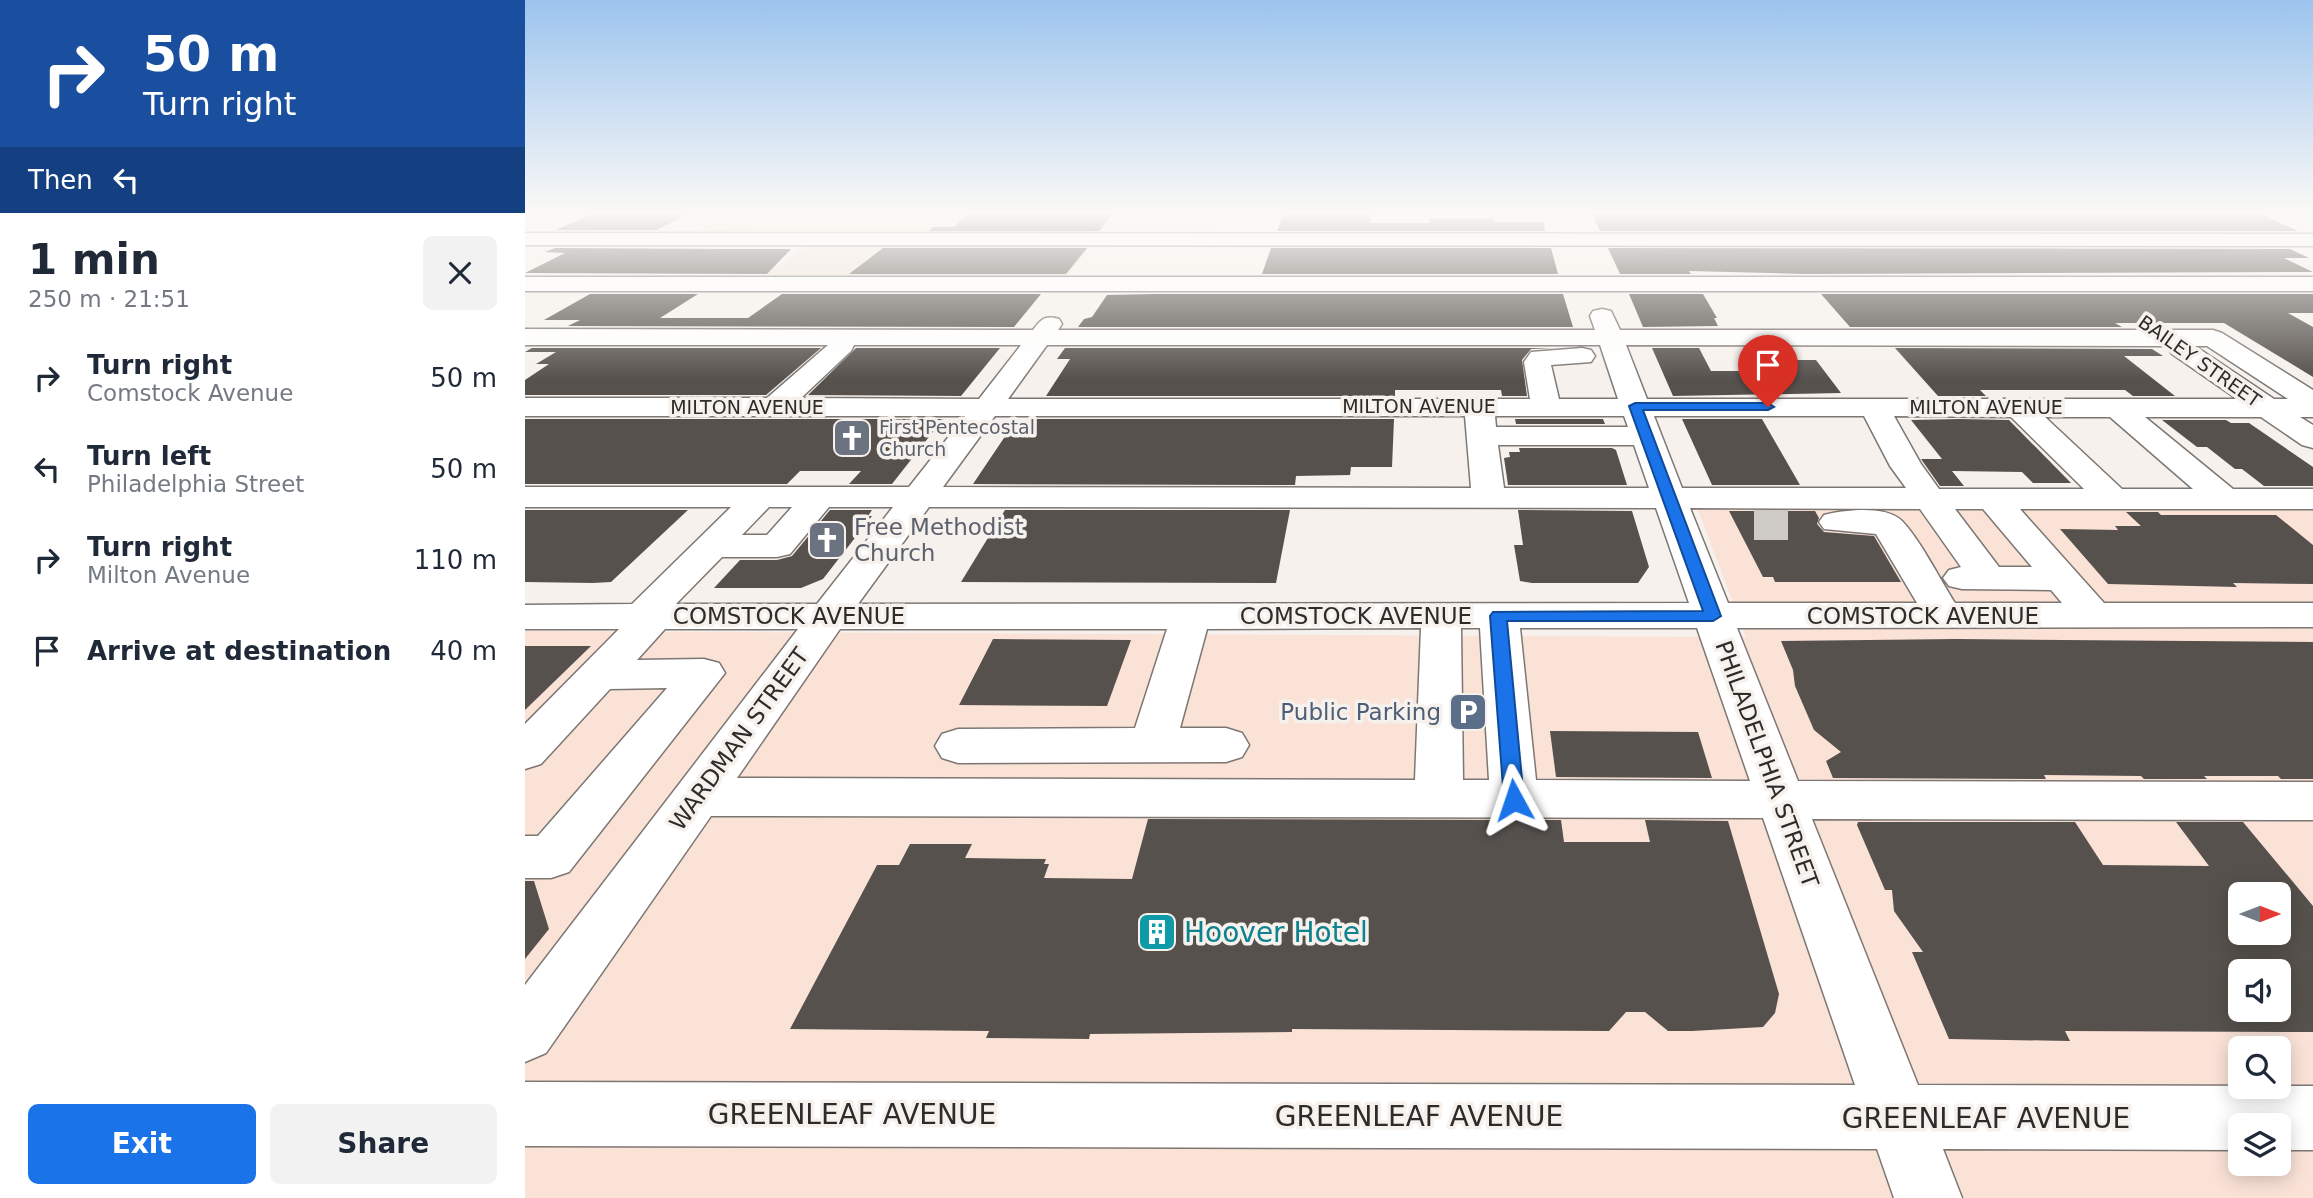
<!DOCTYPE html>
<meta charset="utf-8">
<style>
body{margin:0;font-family:"DejaVu Sans",sans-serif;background:#f2f2f3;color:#1f2937;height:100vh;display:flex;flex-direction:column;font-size:26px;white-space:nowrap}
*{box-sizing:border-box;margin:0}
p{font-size:23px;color:#747a83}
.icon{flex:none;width:38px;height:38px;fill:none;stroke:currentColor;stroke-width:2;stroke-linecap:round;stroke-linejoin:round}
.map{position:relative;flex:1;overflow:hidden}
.panel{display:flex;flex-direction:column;background:#fff;width:525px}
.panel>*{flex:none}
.guide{background:#1a4fa0;color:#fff;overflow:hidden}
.needle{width:46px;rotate:90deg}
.controls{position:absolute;left:1703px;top:882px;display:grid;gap:14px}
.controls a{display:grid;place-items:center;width:63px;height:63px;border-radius:10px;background:#fff;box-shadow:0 4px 18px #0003;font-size:35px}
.pin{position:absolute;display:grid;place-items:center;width:60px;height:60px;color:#fff;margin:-72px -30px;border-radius:50% 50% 50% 0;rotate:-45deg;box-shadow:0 0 7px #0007}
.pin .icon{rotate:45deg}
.me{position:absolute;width:77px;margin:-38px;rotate:355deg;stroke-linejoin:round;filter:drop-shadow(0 0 5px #0008)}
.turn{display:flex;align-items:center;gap:24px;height:147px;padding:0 28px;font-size:32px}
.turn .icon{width:91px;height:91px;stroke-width:2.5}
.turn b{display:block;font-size:49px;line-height:60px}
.then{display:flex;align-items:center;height:66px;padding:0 28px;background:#0003;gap:14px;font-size:26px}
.round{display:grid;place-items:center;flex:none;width:74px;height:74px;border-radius:10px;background:#f2f2f3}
.overview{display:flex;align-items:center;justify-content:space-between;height:119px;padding:0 28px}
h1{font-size:42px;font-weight:700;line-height:52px}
.action{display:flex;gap:14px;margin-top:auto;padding:14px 28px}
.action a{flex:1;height:80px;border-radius:10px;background:#1a73e8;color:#fff;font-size:28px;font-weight:700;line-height:80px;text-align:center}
.action a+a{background:#f2f2f3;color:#1f2937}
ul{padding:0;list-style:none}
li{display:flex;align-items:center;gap:21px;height:91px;padding:0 28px}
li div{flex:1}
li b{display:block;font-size:26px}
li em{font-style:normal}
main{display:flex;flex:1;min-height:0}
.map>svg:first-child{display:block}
</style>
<main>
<section class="panel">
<div class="guide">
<div class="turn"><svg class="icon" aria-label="right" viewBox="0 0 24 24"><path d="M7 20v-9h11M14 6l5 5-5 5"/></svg><div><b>50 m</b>Turn right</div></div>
<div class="then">Then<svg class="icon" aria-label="left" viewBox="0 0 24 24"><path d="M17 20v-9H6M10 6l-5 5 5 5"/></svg></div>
</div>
<div class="overview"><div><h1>1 min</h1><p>250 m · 21:51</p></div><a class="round"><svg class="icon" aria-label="close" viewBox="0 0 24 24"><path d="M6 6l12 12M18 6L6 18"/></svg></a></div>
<ul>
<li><svg class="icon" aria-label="right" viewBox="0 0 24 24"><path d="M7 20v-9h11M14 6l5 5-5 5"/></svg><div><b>Turn right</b><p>Comstock Avenue</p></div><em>50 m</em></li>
<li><svg class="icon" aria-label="left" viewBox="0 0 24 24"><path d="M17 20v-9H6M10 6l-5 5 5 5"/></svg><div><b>Turn left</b><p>Philadelphia Street</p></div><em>50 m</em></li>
<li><svg class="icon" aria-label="right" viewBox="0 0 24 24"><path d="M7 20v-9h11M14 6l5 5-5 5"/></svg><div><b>Turn right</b><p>Milton Avenue</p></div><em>110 m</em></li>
<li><svg class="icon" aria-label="arrive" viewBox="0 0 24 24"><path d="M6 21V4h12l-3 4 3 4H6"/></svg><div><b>Arrive at destination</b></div><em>40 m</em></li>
</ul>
<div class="action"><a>Exit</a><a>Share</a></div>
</section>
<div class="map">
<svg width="1788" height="1198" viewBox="0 0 1788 1198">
<rect width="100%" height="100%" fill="#f6f1ec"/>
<!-- commercial -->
<path fill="#fae2d7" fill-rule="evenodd" d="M 1172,507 L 1788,509 L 1788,1198 L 0,1198 L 0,631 L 1221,637 ZM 1715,894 L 1754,894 L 1754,933 L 1715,933 ZM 1715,971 L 1754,971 L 1754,1010 L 1715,1010 ZM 1715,1048 L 1754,1048 L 1754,1087 L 1715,1087 ZM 1715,1125 L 1754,1125 L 1754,1164 L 1715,1164 Z"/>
<!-- built -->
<path fill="#efe3d9" d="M 206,212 L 592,212 L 542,276 L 239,275 L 288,242 L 154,241 Z"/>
<!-- building -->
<path fill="#56514d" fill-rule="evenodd" d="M 70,212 L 167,212 L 132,230 L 31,230 Z
M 446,212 L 589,212 L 574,231 L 404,231 L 408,227 L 429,227 Z
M 759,212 L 846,212 L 845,223 L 904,223 L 904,218 L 968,218 L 969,222 L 1018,222 L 1020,231 L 752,231 Z
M 1066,212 L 1731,212 L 1773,231 L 1075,231 Z
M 30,248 L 200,249 L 266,249 L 242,274 L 0,273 L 40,253 L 20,252 Z
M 358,248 L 562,248 L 541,274 L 324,274 Z
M 746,248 L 1026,248 L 1033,274 L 737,274 Z
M 1083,248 L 1765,249 L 1784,258 L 1759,258 L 1788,272 L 1279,274 L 1164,271 L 1166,274 L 1095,274 Z
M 65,294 L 173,294 L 135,318 L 223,318 L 257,294 L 516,294 L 489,327 L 43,326 L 55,320 L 19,320 Z
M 630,294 L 1038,294 L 1048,327 L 553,327 L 559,319 L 567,317 L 582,295 Z
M 1104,294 L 1178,294 L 1192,318 L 1189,318 L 1193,326 L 1118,327 Z
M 1296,294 L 1788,294 L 1788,313 L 1763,313 L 1788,327 L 1788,377 L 1699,323 L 1590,323 L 1597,327 L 1325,327 Z
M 7,348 L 296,348 L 241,395 L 0,395 L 0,380 L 24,364 L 11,364 L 31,352 L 0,352 Z
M 331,348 L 475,348 L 436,396 L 283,395 Z
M 540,348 L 1028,348 L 1006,349 L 997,360 L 1002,396 L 977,396 L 976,390 L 870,390 L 870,396 L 521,396 L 545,359 L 532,359 Z
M 1127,348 L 1174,348 L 1186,371 L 1254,371 L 1247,360 L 1291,360 L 1316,393 L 1148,396 Z
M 1370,348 L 1627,349 L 1638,356 L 1599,356 L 1650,396 L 1608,396 L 1600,390 L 1455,390 L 1461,396 L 1413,396 Z
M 0,419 L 418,419 L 367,484 L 324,484 L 336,471 L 275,471 L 262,484 L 0,484 Z
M 506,419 L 869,419 L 867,467 L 826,467 L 825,475 L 771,476 L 770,485 L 448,484 L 487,426 L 503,424 Z
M 990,419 L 1078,419 L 1080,424 L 991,424 Z
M 1157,419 L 1237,419 L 1275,485 L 1187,485 Z
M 1434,419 L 1484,420 L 1546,483 L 1508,483 L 1497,472 L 1427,471 L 1439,486 L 1415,486 L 1396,459 L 1417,459 L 1386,420 Z
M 1637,420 L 1701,420 L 1706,423 L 1724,423 L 1788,467 L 1788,486 L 1739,486 L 1717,469 L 1710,469 L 1682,447 L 1672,447 Z
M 994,448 L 1087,448 L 1091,450 L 1102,485 L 983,485 L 979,458 L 985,457 L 984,452 L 995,452 Z
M 0,510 L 163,510 L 86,582 L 68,583 L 0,582 Z
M 305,510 L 347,510 L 343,516 L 347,516 L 298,579 L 276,588 L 189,588 L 215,560 L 252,560 L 267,556 Z
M 480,510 L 765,510 L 751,583 L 436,582 Z
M 993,510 L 1107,511 L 1124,567 L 1113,583 L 1007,583 L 995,581 L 989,545 L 998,545 Z
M 1204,511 L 1290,511 L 1294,518 L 1292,524 L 1299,532 L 1349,536 L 1376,582 L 1250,582 L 1248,577 L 1238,577 Z
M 1601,512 L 1633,512 L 1636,515 L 1751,515 L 1788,545 L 1788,584 L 1708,583 L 1712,587 L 1583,584 L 1535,529 L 1593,530 L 1590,526 L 1616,526 Z
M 468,639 L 606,640 L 582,706 L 434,705 Z
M 1432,639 L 1788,642 L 1788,779 L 1756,779 L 1753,776 L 1679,776 L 1682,779 L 1619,779 L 1616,776 L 1519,775 L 1521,779 L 1308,778 L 1301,761 L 1316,752 L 1289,730 L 1270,686 L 1268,670 L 1256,641 Z
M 0,646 L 66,646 L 0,710 Z
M 1025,731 L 1173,732 L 1187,778 L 1031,777 Z
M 623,819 L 1036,820 L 1039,842 L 1125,842 L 1120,820 L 1203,821 L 1254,994 L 1250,1013 L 1238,1027 L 1167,1031 L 1143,1031 L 1120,1012 L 1101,1012 L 1084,1031 L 767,1029 L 767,1032 L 565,1034 L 564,1039 L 461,1038 L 464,1031 L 265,1029 L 352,865 L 374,865 L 385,844 L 447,844 L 440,858 L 521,859 L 519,864 L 524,864 L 519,878 L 607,879 Z
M 1333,822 L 1550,822 L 1578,865 L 1684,866 L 1651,822 L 1718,822 L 1788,906 L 1788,1032 L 1540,1031 L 1545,1041 L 1424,1039 L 1387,952 L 1398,952 L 1369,911 L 1367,890 L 1360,890 L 1332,825 ZM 1715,894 L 1754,894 L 1754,933 L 1715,933 ZM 1715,971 L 1754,971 L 1754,1010 L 1715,1010 Z
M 0,881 L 9,881 L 24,929 L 0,959 Z"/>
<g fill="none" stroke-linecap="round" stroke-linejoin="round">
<!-- minor-tunnel -->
<path stroke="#cecac5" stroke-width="36" stroke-dasharray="36 18" stroke-linecap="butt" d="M 1229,522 L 1263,522"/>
<defs>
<path id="minor" d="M 0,233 L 1788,234 L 1788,246 L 0,245 Z
M 0,277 L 1788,277 L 1788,291 L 0,291 Z
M 1077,309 L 1086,311 L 1095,330 L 1688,330 L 1697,333 L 1788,390 L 1788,417 L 1775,417 L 1788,425 L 1788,448 L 1777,445 L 1736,417 L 1620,417 L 1708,489 L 1788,489 L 1788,509 L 1495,509 L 1579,603 L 1788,603 L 1788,627 L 1212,628 L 1273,781 L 1788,782 L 1788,820 L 1287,819 L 1393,1085 L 1788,1086 L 1788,1150 L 1754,1150 L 1754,1125 L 1715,1125 L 1715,1150 L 1418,1149 L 1437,1198 L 1369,1198 L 1352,1149 L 0,1146 L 0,1082 L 1330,1085 L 1238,818 L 186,816 L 21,1053 L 0,1062 L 0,985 L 273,629 L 140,629 L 112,660 L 179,659 L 194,663 L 200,673 L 44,872 L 26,878 L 0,878 L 0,836 L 13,836 L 142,688 L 85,689 L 16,764 L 0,769 L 0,724 L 94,629 L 0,629 L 0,605 L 107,604 L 206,507 L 0,507 L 0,487 L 384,487 L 440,416 L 0,416 L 0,398 L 242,398 L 303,345 L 0,345 L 0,329 L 508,330 C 516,319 520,315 534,319 L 537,324 L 533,330 L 1070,330 L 1065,316 L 1068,311 ZM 329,345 L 496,345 L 454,399 L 276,398 L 326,351 ZM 522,345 L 1075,345 L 1093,399 L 1034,399 L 1026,365 L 1066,362 L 1070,356 L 1066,350 L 1057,348 L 1006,352 L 999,362 L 1005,399 L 483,399 ZM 1101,345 L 1645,346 L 1643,348 L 1647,354 L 1712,399 L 1122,399 ZM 1670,346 L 1682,346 L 1763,399 L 1749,399 ZM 470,416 L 940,416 L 946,488 L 418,487 ZM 970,416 L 1099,416 L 1103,427 L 971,427 ZM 1129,416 L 1339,416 L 1365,466 L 1381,488 L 1157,488 ZM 1369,416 L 1486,417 L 1559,489 L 1414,489 L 1396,464 ZM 1520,417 L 1585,417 L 1668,489 L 1597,489 ZM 973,445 L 1109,445 L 1124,488 L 979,488 ZM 244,507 L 267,507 L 242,535 L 217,535 ZM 304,507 L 368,507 L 292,604 L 151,604 L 197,557 L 252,557 L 265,554 ZM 404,507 L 1131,508 L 1164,603 L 333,604 ZM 1165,508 L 1395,509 L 1436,567 L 1424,570 L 1418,578 L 1424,586 L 1437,589 L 1526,590 L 1537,603 L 1430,603 C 1416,581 1394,538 1377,521 C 1361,505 1319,510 1299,515 L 1294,522 L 1299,529 L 1351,534 L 1392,603 L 1203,603 ZM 1430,509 L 1458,509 L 1507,567 L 1474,567 ZM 896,628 L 890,780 L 212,778 L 315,629 L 642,629 L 610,728 L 433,729 L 417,734 L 410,746 L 417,758 L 433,763 L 701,762 L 717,757 L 724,745 L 717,733 L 701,728 L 655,728 L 682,629 ZM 936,628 L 955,628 L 964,780 L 938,780 ZM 995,628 L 1172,628 L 1225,781 L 1011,780 Z"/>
</defs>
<!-- minor casing -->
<use href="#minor" stroke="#7d7773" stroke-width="3"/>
<!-- minor -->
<use href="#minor" fill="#fff" fill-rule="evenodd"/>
</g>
<!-- sky -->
<linearGradient id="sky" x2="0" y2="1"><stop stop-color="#9cc4ee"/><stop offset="0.56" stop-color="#fbf9f6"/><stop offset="1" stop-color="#fbf9f6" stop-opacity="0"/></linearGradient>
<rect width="1788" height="380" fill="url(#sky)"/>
<!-- route -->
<path fill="#1a73e8" stroke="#114b97" stroke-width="2" d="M 1110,403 L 1243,403 L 1249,407 L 1243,410 L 1118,410 L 1196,616 L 1188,621 L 982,621 L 999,800 L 996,805 L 989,807 L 981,805 L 979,800 L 965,616 L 968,612 L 1178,611 L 1104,406 Z"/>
<!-- icons -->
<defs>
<symbol id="church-square" viewBox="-11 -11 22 22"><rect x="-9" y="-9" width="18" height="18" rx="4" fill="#6b7280" stroke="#f6f1ec"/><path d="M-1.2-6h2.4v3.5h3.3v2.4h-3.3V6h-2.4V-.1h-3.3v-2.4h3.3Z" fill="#fff"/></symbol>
<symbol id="parking-square" viewBox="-11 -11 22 22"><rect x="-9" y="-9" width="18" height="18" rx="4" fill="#5c6f8a" stroke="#f6f1ec"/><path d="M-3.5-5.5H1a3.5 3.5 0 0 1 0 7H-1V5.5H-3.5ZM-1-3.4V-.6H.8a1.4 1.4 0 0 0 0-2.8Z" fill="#fff"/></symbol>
<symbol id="building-square" viewBox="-11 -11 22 22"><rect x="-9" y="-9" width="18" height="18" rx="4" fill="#0f9aa8" stroke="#f6f1ec"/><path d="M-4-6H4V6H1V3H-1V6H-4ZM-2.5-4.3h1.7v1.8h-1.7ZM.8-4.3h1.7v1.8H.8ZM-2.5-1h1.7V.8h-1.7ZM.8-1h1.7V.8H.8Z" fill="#fff"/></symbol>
</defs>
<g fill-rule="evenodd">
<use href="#church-square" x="305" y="416" width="44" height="44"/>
<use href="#church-square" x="280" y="518" width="44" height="44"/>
<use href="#parking-square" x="921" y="690" width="44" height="44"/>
<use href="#building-square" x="610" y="910" width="44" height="44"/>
</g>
<g text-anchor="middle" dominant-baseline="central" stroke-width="7" stroke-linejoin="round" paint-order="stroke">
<!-- far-street labels -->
<g font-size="19" fill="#2e2c2a" stroke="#f6f1ec">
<text transform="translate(1675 361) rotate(35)">BAILEY STREET</text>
<text x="894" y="406">MILTON AVENUE</text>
<text x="222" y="407">MILTON AVENUE</text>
<text x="1461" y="407">MILTON AVENUE</text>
</g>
<!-- far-worship labels -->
<g font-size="19" fill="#5b616d" stroke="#f6f1ec" text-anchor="start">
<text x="354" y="427">First Pentecostal<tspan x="354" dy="22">Church</tspan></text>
</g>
<!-- worship labels -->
<g font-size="23" fill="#5b616d" stroke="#f6f1ec" text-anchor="start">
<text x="329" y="527">Free Methodist<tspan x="329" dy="26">Church</tspan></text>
</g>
<!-- street labels -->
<g font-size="23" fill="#2e2c2a" stroke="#f6f1ec">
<text x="264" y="616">COMSTOCK AVENUE</text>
<text x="831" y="616">COMSTOCK AVENUE</text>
<text x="1398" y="616">COMSTOCK AVENUE</text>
<text transform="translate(214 739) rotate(-54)">WARDMAN STREET</text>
<text transform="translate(1242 764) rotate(70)">PHILADELPHIA STREET</text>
</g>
<!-- service labels -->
<g font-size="23" fill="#4e5e75" stroke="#f6f1ec" text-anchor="end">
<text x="916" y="712">Public Parking</text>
</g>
<!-- near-culture labels -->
<g font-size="28" fill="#0d838f" stroke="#f6f1ec" text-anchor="start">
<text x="659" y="932">Hoover Hotel</text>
</g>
<!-- near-street labels -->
<g font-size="28" fill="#2e2c2a" stroke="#f6f1ec">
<text x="327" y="1114">GREENLEAF AVENUE</text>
<text x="894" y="1116">GREENLEAF AVENUE</text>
<text x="1461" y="1118">GREENLEAF AVENUE</text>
</g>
</g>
</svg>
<div class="controls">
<a><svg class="needle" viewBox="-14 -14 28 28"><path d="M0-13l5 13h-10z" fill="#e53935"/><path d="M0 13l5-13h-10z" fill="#747a83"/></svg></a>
<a><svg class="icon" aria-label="sound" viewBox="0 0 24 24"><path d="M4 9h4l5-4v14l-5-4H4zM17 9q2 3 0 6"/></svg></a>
<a><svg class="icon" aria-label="search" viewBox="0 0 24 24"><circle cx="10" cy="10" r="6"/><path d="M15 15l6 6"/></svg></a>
<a><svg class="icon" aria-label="layers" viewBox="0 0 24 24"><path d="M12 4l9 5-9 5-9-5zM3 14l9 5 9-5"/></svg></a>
</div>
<div class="pin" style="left:1243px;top:407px;background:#d93025"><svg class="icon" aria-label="arrive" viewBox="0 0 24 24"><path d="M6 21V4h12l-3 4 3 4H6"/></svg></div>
<svg class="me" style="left:989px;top:800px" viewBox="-20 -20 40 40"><path d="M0-17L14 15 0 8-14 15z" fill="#1a73e8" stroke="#fff" stroke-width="4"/></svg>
</div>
</main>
